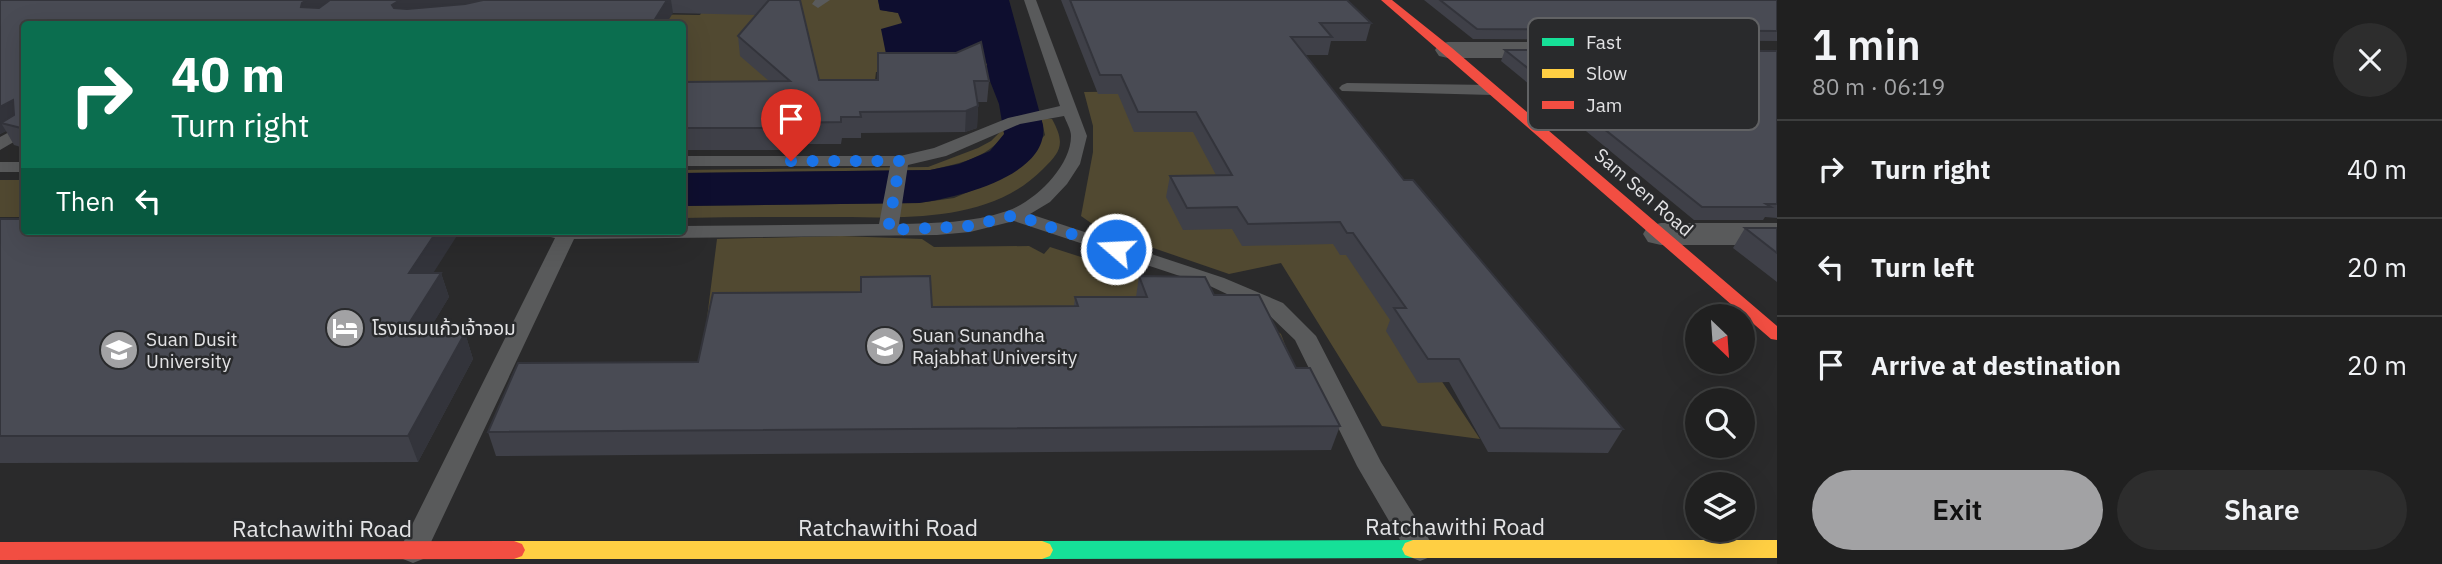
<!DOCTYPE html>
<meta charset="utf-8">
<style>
body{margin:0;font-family:"IBM Plex Sans","Noto Sans Thai",sans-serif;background:#2d2d2d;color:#f1f3f6;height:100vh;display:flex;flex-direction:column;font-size:26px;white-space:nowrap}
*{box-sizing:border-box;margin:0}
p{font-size:23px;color:#a2a3a5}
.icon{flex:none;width:38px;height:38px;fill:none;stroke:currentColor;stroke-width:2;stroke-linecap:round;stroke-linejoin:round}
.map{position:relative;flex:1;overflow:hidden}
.sheet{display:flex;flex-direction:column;background:#202020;width:665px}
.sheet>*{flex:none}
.banner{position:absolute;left:21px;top:21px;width:665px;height:214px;border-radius:7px;box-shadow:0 7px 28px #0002,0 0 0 2px #3d3e3e;background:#0b6e4f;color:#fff;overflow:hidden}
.needle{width:46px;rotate:155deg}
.buttons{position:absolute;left:1685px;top:304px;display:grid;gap:14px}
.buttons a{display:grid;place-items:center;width:70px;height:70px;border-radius:50%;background:#202020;box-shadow:0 7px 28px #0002,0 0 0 2px #3d3e3e;font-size:35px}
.pin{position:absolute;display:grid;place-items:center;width:60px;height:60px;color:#fff;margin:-72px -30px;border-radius:50% 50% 50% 0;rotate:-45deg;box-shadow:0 0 7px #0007}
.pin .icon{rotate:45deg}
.me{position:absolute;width:77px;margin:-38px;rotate:289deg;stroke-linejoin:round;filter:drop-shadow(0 0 5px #0008)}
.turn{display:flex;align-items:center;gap:24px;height:147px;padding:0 35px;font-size:32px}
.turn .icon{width:91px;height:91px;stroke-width:2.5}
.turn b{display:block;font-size:49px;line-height:60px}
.then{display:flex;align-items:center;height:66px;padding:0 35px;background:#0003;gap:14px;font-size:26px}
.round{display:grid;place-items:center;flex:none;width:74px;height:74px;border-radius:37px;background:#2d2d2d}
.summary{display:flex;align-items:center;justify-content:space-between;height:119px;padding:0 35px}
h1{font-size:42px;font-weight:600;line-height:52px}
.button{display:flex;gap:14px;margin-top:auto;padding:14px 35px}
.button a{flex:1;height:80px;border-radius:42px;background:#a2a2a4;color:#111;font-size:28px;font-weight:600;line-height:80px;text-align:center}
.button a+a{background:#2d2d2d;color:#f1f3f6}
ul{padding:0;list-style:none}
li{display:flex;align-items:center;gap:21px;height:98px;padding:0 35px;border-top:2px solid #3d3e3e}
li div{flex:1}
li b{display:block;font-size:26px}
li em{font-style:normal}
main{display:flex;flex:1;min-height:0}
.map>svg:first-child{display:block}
</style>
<main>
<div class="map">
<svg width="1777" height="564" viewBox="0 0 1777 564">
<rect width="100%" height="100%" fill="#2a2a2b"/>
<!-- green -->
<path fill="#514931" d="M 709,0 L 878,0 L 880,10 L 899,13 L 903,23 L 982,60 L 987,64 L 986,72 L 990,81 L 966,81 L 961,72 L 876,72 L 873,97 L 683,99 L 682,24 L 623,24 L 630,14 L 700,15 Z
M 1249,90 L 1480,439 L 1382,426 L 1281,263 L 1229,274 L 1101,230 L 1081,216 L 1093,152 L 1093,126 L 1084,92 Z
M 1041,118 L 1052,119 C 1065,143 1062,151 1043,169 C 988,225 899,217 826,217 C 778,217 730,217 683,218 L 682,206 L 919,203 L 954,198 L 1008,175 L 1045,135 Z
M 1005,127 L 1005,134 C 987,159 957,164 930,170 L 683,173 L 682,170 L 928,167 L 978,148 L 991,141 Z
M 0,180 L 24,180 L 24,217 L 0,217 Z
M 841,236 L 922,239 L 934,247 L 1029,246 L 1044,254 L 1050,247 L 1255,313 L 1281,334 L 1291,360 L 940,325 L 707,318 L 717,239 Z"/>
<!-- water -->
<path fill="#0e0e2f" d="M 878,0 L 1009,0 L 1043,125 C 1050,176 956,198 919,203 L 683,206 L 682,173 L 930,170 L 959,164 L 990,151 L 1004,134 L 999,104 L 986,71 L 987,64 L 982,60 L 888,64 L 881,29 L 902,23 L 898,13 L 880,10 Z"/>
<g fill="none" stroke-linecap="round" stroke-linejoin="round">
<!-- lane -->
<path fill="#595a5b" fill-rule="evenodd" d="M 815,0 L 830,0 L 818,8 L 812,4 Z
M 1024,0 L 1036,0 L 1087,136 L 1080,164 L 1067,184 L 1050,202 L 1030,214 L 1224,278 L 1283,303 L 1316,336 L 1381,462 L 1430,541 L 1434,549 L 1430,557 L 1420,561 L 1410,557 L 1357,466 L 1295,340 L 1267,313 L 1210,286 L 1014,221 L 970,232 L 937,235 L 574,239 L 423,559 L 413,563 L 403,559 L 399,551 L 555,238 L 542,235 L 539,231 L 682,231 L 682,226 L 879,224 L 890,166 L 682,166 L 682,156 L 900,156 L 934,148 L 1008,118 L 1060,106 ZM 1064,116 C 1066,121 1071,130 1071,136 C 1071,167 1034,202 1007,211 C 972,223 935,223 899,224 L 908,165 L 946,156 L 1020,124 Z
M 1347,83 L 1492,85 L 1500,90 L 1492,95 L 1342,91 L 1339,88 L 1342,85 Z
M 24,124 L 24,136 L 0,150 L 0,137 Z
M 0,162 L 24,162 L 24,172 L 0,172 Z"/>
<!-- street -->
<path fill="#595a5b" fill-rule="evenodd" d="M 1448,42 L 1558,42 L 1567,44 L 1571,50 L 1567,56 L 1558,58 L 1448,58 L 1439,56 L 1435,50 L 1439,44 Z
M 1661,223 L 1777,223 L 1777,245 L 1661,245 L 1648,242 L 1643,234 L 1648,226 Z"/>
<!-- fast -->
<path fill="#16e098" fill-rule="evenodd" d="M 1413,540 L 1421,543 L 1424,549 L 1421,555 L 1413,558 L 1042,559 L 1034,556 L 1031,550 L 1034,544 L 1042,541 Z"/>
<!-- slow -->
<path fill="#ffcf43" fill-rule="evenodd" d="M 1413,540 L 1777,540 L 1777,558 L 1413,558 L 1405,555 L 1402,549 L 1405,543 Z
M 514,541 L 1042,541 L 1050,544 L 1053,550 L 1050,556 L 1042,559 L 514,559 L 506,556 L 503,550 L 506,544 Z"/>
<!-- jam -->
<path fill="#f24e42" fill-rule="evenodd" d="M 1381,0 L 1392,0 L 1452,48 L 1777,326 L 1777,340 L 1771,339 Z
M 514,541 L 522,544 L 525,550 L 522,556 L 514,559 L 0,560 L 0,542 Z"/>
</g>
<!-- wall -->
<path fill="#3f4048" d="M 0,0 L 800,0 L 819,80 L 989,81 L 987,102 L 978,102 L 978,106 L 977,128 L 965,132 L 861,133 L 861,138 L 842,138 L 841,144 L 790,144 L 789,150 L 682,150 L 682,82 L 769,81 L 740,56 L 738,36 L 756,15 L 673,13 L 24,24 L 24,148 L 14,145 L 6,131 L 0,134 Z
M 1061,0 L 1347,0 L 1371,23 L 1366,41 L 1331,41 L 1328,55 L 1305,55 L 1404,180 L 1623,429 L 1608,453 L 1488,452 L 1449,382 L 1418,383 L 1386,331 L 1390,320 L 1346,255 L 1340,255 L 1333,244 L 1242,246 L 1232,229 L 1183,230 L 1166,197 L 1170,176 L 1216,175 L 1193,132 L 1134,132 L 1118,94 L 1098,94 Z
M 1424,0 L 1777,0 L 1777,41 L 1473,39 Z
M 1505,50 L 1777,51 L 1777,218 L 1765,217 L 1763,220 L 1694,220 L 1501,61 Z
M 0,219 L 433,273 L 441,273 L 449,297 L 427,333 L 465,333 L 473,359 L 418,462 L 0,463 Z
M 1745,228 L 1777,228 L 1777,282 L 1733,248 Z
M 1139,276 L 1214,295 L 1296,368 L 1340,426 L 1331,450 L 496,456 L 488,432 L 698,362 L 932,307 L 1074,306 L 1075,297 L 1136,297 Z"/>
<!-- shaded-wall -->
<path fill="#33343b" d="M 307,0 L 338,0 L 308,22 L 301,7 L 302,3 Z
M 400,0 L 496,0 L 397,24 L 392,5 Z
M 667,0 L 671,0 L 673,13 L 666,24 L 652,24 Z
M 13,100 L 24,121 L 1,123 L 6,131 L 0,134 L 0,107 Z
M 978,106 L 977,128 L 965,132 L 966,111 Z
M 788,123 L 790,144 L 789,150 L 787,128 Z
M 437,231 L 460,231 L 418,297 L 409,273 Z
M 441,273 L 449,297 L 412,359 L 403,333 Z
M 465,333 L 473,359 L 418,462 L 408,436 Z"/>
<!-- building -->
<path fill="#494b54" stroke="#33343b" stroke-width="2" d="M 0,0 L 307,0 L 302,3 L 301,7 L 319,8 L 330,0 L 400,0 L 392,5 L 394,8 L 407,9 L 465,4 L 483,0 L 667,0 L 652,24 L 24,24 L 24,128 L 21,128 L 1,123 L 14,115 L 13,100 L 0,107 Z
M 769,0 L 800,0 L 819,80 L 878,80 L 878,53 L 956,53 L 981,42 L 989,81 L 974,81 L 978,106 L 966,111 L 860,112 L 861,117 L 841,117 L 841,122 L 788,123 L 787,128 L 682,128 L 682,82 L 790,81 L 738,36 Z
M 1070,0 L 1347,0 L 1371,23 L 1320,23 L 1332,37 L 1291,37 L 1404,180 L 1413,180 L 1623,429 L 1500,428 L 1459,359 L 1428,359 L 1394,308 L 1406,308 L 1353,233 L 1347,233 L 1340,222 L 1248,224 L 1237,207 L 1187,208 L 1170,176 L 1232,175 L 1196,112 L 1138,112 L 1121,75 L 1100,75 Z
M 1440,0 L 1777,0 L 1777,31 L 1477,29 Z
M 1505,50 L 1777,51 L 1777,204 L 1766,204 L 1771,207 L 1702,207 Z
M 0,219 L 24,219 L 24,231 L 437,231 L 409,273 L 441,273 L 403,333 L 465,333 L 408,436 L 0,436 Z
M 1745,228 L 1777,228 L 1777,253 Z
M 930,276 L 932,307 L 1078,306 L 1075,297 L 1147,297 L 1139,276 L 1205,277 L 1214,295 L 1259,295 L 1296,368 L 1310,368 L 1340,426 L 488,432 L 518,363 L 698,362 L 713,293 L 861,292 L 861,277 Z"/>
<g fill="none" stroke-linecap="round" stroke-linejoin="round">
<!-- route -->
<path stroke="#1a73e8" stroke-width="12" stroke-dasharray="0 21.6" d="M 791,161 L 900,161 L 888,230 L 970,226 L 1015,215 L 1116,249"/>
</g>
<!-- icons -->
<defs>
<symbol id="hotel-disc" viewBox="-11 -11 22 22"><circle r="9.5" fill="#a2a2a4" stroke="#292a2c"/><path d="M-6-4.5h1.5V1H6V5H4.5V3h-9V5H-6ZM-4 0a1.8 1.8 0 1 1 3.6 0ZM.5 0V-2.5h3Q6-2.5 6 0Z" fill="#fff"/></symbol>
<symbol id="university-disc" viewBox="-11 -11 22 22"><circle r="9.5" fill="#a2a2a4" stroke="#292a2c"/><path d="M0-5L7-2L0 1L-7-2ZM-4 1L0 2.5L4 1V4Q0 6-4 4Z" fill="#fff"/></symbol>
</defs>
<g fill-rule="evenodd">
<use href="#hotel-disc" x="323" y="306" width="44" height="44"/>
<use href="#university-disc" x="863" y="324" width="44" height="44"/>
<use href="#university-disc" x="97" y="328" width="44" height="44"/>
</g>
<g text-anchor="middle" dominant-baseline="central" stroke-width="5" stroke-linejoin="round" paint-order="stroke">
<!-- street labels -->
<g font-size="19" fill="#e3e3e5" stroke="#292a2c">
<text transform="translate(1644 192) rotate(41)">Sam Sen Road</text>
</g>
<!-- poi labels -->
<g font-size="19" fill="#e3e3e5" stroke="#292a2c" text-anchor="start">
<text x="372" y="328">โรงแรมแก้วเจ้าจอม</text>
<text x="912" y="335">Suan Sunandha<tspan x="912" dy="22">Rajabhat University</tspan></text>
<text x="146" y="339">Suan Dusit<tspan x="146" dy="22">University</tspan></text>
</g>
<!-- near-street labels -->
<g font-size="23" fill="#e3e3e5" stroke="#292a2c">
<text x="1455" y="526">Ratchawithi Road</text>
<text x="888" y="527">Ratchawithi Road</text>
<text x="322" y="528">Ratchawithi Road</text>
</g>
</g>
<!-- legend -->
<rect x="1528" y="18" width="231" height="112" rx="10" fill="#292a2c" stroke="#616264" stroke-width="2"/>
<rect x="1542" y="38" width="32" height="8" fill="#16e098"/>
<rect x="1542" y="69" width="32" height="9" fill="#ffcf43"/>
<rect x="1542" y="101" width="32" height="8" fill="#f24e42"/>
<g font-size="19" fill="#e3e3e5">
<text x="1586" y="49">Fast</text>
<text x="1586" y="80">Slow</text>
<text x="1586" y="112">Jam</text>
</g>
</svg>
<div class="buttons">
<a><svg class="needle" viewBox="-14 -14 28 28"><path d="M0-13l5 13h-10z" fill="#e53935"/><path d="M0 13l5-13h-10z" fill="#a2a3a5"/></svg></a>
<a><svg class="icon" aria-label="search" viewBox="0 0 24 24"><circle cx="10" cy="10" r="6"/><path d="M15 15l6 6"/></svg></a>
<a><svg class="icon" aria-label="layers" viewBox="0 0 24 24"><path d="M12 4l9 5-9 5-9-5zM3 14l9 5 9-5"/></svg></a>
</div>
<div class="pin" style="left:791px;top:161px;background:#d93025"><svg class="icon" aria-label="arrive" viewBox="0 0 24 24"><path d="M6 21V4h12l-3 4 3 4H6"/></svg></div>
<svg class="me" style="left:1116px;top:249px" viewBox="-20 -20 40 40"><circle r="17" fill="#1a73e8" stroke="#fff" stroke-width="3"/><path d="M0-11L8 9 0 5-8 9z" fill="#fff"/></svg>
<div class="banner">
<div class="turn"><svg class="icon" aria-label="right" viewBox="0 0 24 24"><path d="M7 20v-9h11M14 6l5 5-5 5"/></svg><div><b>40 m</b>Turn right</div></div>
<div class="then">Then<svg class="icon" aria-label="left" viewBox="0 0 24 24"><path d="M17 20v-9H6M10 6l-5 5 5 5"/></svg></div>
</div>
</div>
<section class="sheet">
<div class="summary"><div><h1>1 min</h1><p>80 m · 06:19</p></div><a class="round"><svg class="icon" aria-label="close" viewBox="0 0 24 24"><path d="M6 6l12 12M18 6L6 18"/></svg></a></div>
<ul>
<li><svg class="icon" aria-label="right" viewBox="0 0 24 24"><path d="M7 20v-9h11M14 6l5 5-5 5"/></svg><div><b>Turn right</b></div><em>40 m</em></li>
<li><svg class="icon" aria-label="left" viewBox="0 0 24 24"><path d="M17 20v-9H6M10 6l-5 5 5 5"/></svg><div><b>Turn left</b></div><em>20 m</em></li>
<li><svg class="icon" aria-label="arrive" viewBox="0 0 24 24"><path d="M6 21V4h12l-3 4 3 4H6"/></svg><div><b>Arrive at destination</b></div><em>20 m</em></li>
</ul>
<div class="button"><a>Exit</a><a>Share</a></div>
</section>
</main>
